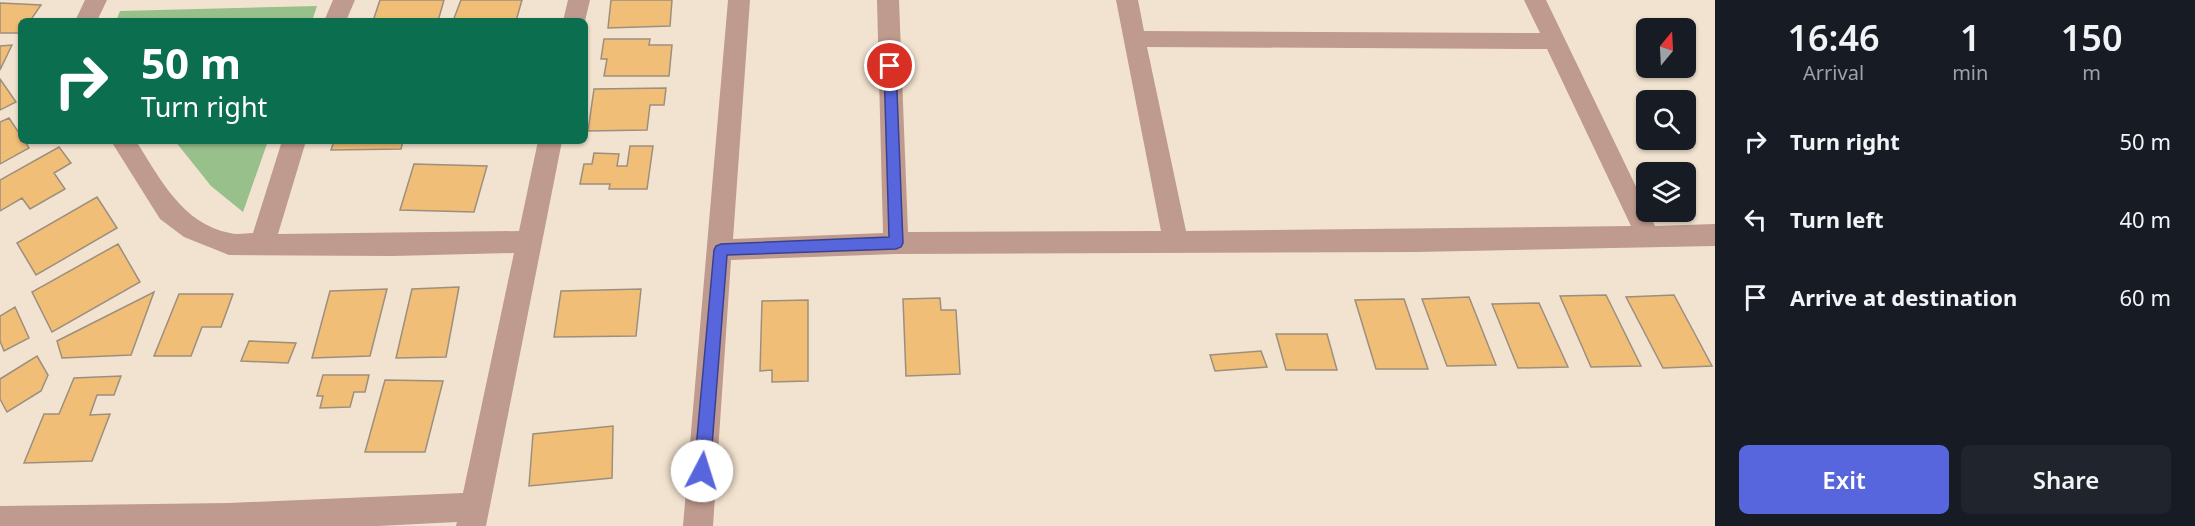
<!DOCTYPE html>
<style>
body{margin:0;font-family:"Noto Sans",sans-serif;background:#20242c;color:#f1f3f6;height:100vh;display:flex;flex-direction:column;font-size:22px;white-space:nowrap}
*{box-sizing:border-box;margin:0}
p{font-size:20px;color:#9ea1a6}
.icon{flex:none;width:33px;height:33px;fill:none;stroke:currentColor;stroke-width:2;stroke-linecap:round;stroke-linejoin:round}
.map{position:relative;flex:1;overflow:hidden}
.sheet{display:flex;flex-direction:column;background:#171b24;width:480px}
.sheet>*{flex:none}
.banner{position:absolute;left:18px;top:18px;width:570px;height:126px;border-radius:9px;box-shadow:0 2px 4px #0004;background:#0b6e4f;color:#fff;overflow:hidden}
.needle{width:39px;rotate:18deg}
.controls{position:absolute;left:1636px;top:18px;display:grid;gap:12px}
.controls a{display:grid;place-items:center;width:60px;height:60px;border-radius:9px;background:#171b24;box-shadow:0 2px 4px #0004;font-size:30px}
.pin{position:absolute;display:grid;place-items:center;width:51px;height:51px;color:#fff;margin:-26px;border:3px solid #fff;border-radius:50%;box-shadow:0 2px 6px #0007}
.me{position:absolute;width:66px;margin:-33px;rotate:5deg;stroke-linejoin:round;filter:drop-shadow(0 0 4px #0008)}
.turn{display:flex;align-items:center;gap:21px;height:126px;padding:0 24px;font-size:27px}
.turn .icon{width:78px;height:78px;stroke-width:2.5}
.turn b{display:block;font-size:42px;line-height:51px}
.eta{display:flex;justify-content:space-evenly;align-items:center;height:102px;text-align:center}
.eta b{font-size:36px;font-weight:600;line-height:42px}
.cta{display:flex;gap:12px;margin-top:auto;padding:12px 24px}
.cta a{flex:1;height:69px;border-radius:9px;background:#5866dd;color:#fff;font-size:24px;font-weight:600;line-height:69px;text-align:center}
.cta a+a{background:#20242c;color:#f1f3f6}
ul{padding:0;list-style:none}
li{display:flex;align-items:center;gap:18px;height:78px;padding:0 24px}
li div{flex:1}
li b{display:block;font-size:22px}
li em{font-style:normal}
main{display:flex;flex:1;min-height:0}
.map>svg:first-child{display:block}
</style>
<main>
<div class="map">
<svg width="1715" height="526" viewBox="0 0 1715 526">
<rect width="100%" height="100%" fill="#f2e3d0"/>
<!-- green -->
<path fill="#98c08b" d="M 317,6 L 312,21 L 116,21 L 120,11 Z
M 175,141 L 268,141 L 243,212 L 211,186 Z"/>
<!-- building -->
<path fill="#f1be77" stroke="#9d8f7e" stroke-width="1.5" d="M 380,0 L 444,0 L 438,21 L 373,21 Z
M 461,0 L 522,0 L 516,21 L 453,21 Z
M 611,0 L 672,0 L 670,26 L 608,28 Z
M 0,3 L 41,5 L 30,21 L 21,21 L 21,33 L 0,33 Z
M 604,39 L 650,39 L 649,45 L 672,45 L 669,76 L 604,76 L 607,59 L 601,59 Z
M 12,45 L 0,70 L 0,46 Z
M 0,79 L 16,102 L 0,110 Z
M 666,88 L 664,105 L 650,105 L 647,130 L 588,131 L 594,89 Z
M 9,118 L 21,136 L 21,141 L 25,141 L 29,148 L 0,164 L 0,122 Z
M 334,141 L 403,141 L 401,149 L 331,150 Z
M 630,146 L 653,146 L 647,189 L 609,189 L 610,184 L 580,184 L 584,164 L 592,164 L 594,153 L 619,154 L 617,166 L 627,166 Z
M 59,147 L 71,163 L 54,173 L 65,189 L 30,209 L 22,198 L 0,211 L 0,180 Z
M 414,164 L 487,166 L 474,212 L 400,210 Z
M 97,197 L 117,228 L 36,275 L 17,243 Z
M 118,244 L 140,282 L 52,332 L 32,292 Z
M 459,287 L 446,357 L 396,358 L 412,289 Z
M 387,289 L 370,356 L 312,358 L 330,291 Z
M 641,289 L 636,336 L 554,337 L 561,291 Z
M 154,292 L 131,355 L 62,358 L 57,341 Z
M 179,294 L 233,294 L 221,327 L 202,327 L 191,356 L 154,356 Z
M 1606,295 L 1641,366 L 1591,367 L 1560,296 Z
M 1674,295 L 1712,366 L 1663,368 L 1626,297 Z
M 1469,297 L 1496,365 L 1447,366 L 1422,299 Z
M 940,298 L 941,310 L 956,310 L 960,374 L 906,376 L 903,299 Z
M 1404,299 L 1428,369 L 1376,369 L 1355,300 Z
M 808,300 L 808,381 L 772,382 L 772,370 L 760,371 L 762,301 Z
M 1539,303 L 1568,367 L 1518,368 L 1492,304 Z
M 15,307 L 29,338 L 4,351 L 0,341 L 0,316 Z
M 1276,334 L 1327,334 L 1337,370 L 1286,370 Z
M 249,341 L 296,343 L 288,363 L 241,361 Z
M 1261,351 L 1267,367 L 1215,371 L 1210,355 Z
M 37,356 L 48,375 L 41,391 L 7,412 L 0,399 L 0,379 Z
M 323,375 L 369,375 L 365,392 L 354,392 L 350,407 L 320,408 L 323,396 L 317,396 Z
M 121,376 L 114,395 L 97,395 L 90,415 L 110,414 L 92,461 L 24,463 L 44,414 L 59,414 L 74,378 Z
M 385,380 L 443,381 L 425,452 L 365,452 Z
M 613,426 L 612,478 L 529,486 L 533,434 Z"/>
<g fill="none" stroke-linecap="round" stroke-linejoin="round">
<!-- street -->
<path fill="#bf9a8e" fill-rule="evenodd" d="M 85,0 L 107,0 L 97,21 L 75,21 Z
M 333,0 L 355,0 L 346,21 L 324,21 Z
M 568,0 L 590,0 L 585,21 L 563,21 Z
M 728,0 L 750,0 L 733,239 L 883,233 L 877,0 L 899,0 L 908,232 L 1161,231 L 1116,0 L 1138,0 L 1144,31 L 1540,33 L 1524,0 L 1546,0 L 1655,226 L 1715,224 L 1715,246 L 1417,252 L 896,254 L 731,260 L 713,526 L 683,526 ZM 1147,47 L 1547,49 L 1631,226 L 1186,231 Z
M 111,141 L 136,141 C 160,178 182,224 230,233 C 237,235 246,233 253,233 L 282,141 L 306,141 L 278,234 L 519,231 L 538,141 L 562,141 L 486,526 L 456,526 L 457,522 L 378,526 L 0,526 L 0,506 L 229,503 L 463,493 L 514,253 L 392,256 L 229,255 L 184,237 L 160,219 Z"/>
</g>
<!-- route -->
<path fill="#5866dd" stroke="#394290" stroke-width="1.5" d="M 890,62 L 896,66 L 903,243 L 901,247 L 896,249 L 727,255 L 710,471 L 707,476 L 702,478 L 697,476 L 694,471 L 714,250 L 716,246 L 721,244 L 889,237 L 884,66 Z"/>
</svg>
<div class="controls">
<a><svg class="needle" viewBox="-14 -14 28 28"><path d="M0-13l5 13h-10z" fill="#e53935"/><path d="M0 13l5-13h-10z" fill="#9ea1a6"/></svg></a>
<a><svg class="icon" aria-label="search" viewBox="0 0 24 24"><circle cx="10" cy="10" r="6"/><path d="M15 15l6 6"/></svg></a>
<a><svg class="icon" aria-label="layers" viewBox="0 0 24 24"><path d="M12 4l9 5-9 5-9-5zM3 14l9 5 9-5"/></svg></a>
</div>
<div class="pin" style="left:890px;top:66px;background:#d93025"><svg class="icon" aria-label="arrive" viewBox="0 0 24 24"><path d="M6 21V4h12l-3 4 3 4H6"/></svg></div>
<svg class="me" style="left:702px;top:471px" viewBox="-20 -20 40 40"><circle r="19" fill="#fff"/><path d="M0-13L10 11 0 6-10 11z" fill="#5866dd"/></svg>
<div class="banner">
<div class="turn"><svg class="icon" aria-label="right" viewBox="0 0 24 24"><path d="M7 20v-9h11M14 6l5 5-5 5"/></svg><div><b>50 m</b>Turn right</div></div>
</div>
</div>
<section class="sheet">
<div class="eta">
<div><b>16:46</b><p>Arrival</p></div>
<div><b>1</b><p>min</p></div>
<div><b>150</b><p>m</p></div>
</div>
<ul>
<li><svg class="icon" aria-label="right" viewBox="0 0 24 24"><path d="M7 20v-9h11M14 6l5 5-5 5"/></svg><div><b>Turn right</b></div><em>50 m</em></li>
<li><svg class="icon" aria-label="left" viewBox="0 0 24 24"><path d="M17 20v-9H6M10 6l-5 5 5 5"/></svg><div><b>Turn left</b></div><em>40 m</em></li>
<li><svg class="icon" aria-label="arrive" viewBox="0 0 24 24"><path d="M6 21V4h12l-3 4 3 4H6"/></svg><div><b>Arrive at destination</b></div><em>60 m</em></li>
</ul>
<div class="cta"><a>Exit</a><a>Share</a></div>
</section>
</main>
